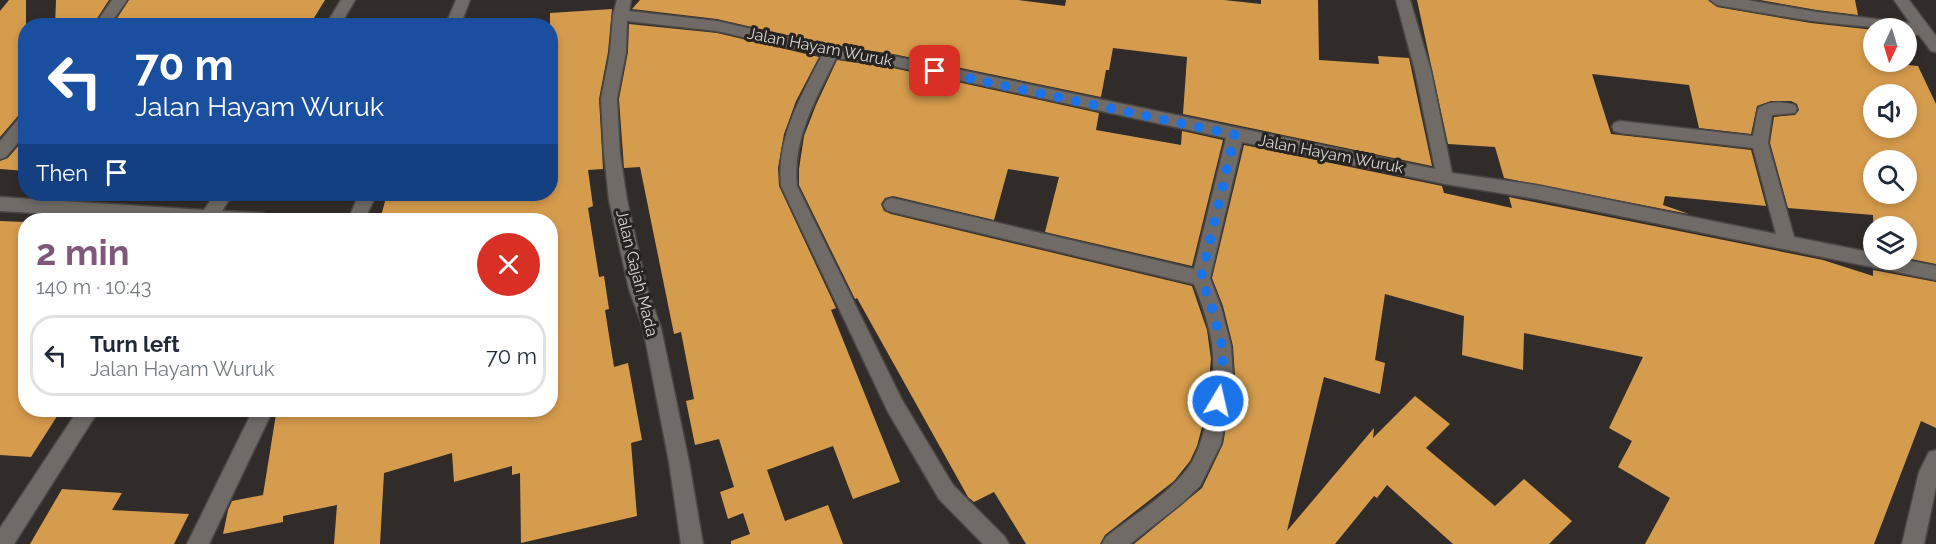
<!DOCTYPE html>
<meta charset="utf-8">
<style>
body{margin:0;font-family:Raleway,sans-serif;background:#f6f6f7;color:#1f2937;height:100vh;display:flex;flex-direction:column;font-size:22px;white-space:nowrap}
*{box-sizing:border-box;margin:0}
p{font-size:20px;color:#747a83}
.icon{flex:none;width:33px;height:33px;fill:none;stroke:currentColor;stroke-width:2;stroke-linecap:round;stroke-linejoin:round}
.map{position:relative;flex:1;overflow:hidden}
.side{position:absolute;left:18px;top:213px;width:540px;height:204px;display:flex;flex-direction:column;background:#fff;border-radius:24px;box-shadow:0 3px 9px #0003}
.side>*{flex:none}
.top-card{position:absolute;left:18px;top:18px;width:540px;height:183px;border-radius:24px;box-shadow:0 3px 9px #0003;background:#1a4fa0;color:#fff;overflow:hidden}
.needle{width:39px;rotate:184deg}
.tools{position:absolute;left:1863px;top:18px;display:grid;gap:12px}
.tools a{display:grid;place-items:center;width:54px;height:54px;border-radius:50%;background:#fff;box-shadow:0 3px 9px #0003;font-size:30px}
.pin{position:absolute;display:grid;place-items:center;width:51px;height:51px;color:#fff;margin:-26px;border-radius:12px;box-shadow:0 3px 9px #0006}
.me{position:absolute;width:66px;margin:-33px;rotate:9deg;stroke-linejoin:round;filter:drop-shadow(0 0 4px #0008)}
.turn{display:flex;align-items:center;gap:21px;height:126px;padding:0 18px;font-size:27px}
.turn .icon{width:78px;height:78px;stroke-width:2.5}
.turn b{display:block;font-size:42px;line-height:51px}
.then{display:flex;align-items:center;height:57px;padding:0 18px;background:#0003;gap:12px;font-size:22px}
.round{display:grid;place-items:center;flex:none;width:63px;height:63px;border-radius:32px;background:#f6f6f7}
.headline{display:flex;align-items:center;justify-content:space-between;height:102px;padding:0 18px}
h1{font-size:36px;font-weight:700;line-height:45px;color:#80577b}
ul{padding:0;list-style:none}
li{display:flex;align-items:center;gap:18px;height:81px;margin:0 12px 9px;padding:0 6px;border:3px solid #e0e1e3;border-radius:24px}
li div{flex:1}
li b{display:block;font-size:22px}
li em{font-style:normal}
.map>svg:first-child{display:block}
</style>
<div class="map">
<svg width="1936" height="544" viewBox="0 0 1936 544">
<rect width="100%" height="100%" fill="#312c29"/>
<!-- building -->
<path fill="#d69c4d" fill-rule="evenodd" d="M 9,0 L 26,0 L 26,113 L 18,116 L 0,137 L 0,11 Z
M 56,0 L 109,0 L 92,26 L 55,26 Z
M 129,0 L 325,0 L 309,26 L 112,26 Z
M 640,0 L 1018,0 L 1065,6 L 1066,0 L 1224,0 L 1261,4 L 1261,0 L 1318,0 L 1319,60 L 1379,64 L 1378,56 L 1409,58 L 1432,166 L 1183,114 L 1187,57 L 1113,48 L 1109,70 L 1106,70 L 1101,97 L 893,54 L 831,45 L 717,19 L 632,9 Z
M 1417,0 L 1708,0 L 1717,7 L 1811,23 L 1874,30 L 1874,62 L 1918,66 L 1936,104 L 1936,264 L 1906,258 L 1906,226 L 1874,226 L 1874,251 L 1873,215 L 1788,208 L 1770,143 L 1774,117 L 1795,115 L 1799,110 L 1797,104 L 1791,101 L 1771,101 L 1757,106 L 1751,134 L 1699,128 L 1689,85 L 1592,74 L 1611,134 L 1751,150 L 1766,206 L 1665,196 L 1663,205 L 1689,214 L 1504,178 L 1495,147 L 1448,144 ZM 1874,94 L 1906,94 L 1906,128 L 1874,128 ZM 1874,160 L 1906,160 L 1906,194 L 1874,194 Z
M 1760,0 L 1855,0 L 1858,15 L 1817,10 Z
M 612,9 L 608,52 L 599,99 L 603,169 L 588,170 L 593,206 L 588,208 L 599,277 L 604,276 L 609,309 L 605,310 L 614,367 L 628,363 L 642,440 L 631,443 L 637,516 L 521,543 L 520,473 L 512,475 L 512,466 L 454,482 L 452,453 L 384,473 L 380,544 L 334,544 L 337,505 L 283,516 L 283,522 L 223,534 L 228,510 L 232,501 L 263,495 L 276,414 L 298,410 L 550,410 L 550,220 L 380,220 L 387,194 L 550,194 L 550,13 Z
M 629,24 L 717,33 L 819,57 L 796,101 L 784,134 L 778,168 L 779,186 L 836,308 L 831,310 L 900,482 L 853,499 L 833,446 L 767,470 L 785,521 L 828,505 L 843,544 L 731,544 L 731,541 L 750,534 L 743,513 L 728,519 L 720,492 L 734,487 L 719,439 L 695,445 L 686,401 L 694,399 L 681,332 L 674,334 L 640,167 L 624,168 L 619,99 L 628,52 Z
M 837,60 L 893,68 L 1099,113 L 1096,130 L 1181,145 L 1182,131 L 1223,140 L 1192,266 L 1045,232 L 1059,177 L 1008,169 L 994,220 L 893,196 L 885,198 L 881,204 L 884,211 L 891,214 L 1192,286 L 1207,330 L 1211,359 L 1206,412 L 1197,446 L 1190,461 L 1174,481 L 1105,535 L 1100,544 L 1026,544 L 994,492 L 974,502 L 968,497 L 857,298 L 855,299 L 799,185 L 799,169 L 804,136 L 816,105 Z
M 26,137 L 26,171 L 0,169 L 0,161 L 8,158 Z
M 1244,145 L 1442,186 L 1444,193 L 1512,208 L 1509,197 L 1823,260 L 1873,276 L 1873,270 L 1936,282 L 1936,428 L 1921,421 L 1874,544 L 1645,544 L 1670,498 L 1618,467 L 1632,441 L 1609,428 L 1643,357 L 1524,333 L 1523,370 L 1462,355 L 1464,316 L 1385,294 L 1375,360 L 1385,363 L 1380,394 L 1324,377 L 1287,531 L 1374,428 L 1373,438 L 1415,396 L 1450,424 L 1426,448 L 1495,506 L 1524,479 L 1572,521 L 1549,544 L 1453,544 L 1387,485 L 1377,498 L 1374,496 L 1335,544 L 1134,544 L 1202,488 L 1223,444 L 1235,377 L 1233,346 L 1223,306 L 1212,278 Z
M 0,221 L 26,222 L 26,410 L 61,410 L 31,457 L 0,455 Z
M 62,489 L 122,493 L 112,510 L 189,514 L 174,544 L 30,544 Z"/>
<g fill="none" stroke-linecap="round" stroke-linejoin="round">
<defs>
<path id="minor" d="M 112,0 L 127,0 L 109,26 L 94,26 Z
M 341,0 L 355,0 L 340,26 L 325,26 Z
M 456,0 L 470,0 L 460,26 L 445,26 Z
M 617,0 L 631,0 L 629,11 L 717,21 L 831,47 L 893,56 L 1435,169 L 1415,71 L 1396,0 L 1410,0 L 1431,71 L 1452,173 L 1536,185 L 1776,234 L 1753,148 L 1620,133 L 1614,131 L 1612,127 L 1614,123 L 1620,121 L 1753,136 L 1758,108 C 1770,101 1782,101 1795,105 L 1797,109 L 1795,113 L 1772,115 L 1768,143 L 1794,237 L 1874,253 L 1874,260 L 1906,260 L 1936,266 L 1936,280 L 1536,199 L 1445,184 L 1242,142 L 1210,278 L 1221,307 L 1231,346 L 1233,377 L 1221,444 L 1200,486 L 1182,503 L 1130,544 L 1102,544 L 1106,537 C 1131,517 1163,498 1184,473 C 1207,448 1217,378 1212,345 C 1209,324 1202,304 1194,284 L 892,212 L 886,210 L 883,205 L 886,200 L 892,198 L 1194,269 L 1226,138 L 893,66 L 836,58 C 816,99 792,139 797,186 L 902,400 L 953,485 L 1005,537 L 1009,544 L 983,544 L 939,499 L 888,412 L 781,186 C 776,138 801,97 822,55 L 717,31 L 627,21 L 626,52 L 617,99 L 620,154 L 627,200 L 647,289 L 661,328 L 689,462 L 703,544 L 681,544 L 669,462 L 643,328 L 629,289 L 609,200 L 604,154 L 601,99 L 610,52 L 613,15 Z
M 1710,0 L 1747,0 L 1817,12 L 1910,23 L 1894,0 L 1909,0 L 1936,36 L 1936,52 L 1931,51 L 1919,35 L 1906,33 L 1906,28 C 1843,28 1780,16 1717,5 Z
M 26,115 L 26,133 L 6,157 L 0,159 L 0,141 L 20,117 Z
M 215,194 L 233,194 L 222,211 L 262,213 L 268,215 L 271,220 L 158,220 L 0,211 L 0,197 L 204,210 Z
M 359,194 L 377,194 L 364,220 L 348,220 Z
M 78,410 L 99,410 L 14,544 L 0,544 L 0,528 Z
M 253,410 L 273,410 L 209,544 L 187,544 Z
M 1936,450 L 1936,487 L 1924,544 L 1902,544 L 1919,472 L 1929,452 Z"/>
</defs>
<!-- minor casing -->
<use href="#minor" stroke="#4b4745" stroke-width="3"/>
<!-- minor -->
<use href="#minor" fill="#706b67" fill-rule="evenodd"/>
</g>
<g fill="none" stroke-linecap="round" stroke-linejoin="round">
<!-- route -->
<path stroke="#1a73e8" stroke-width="10" stroke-dasharray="0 18" d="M 935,71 L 1235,135 L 1201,278 L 1212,308 L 1222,346 L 1223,377 L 1218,401"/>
</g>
<g text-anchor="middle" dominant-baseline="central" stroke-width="6" stroke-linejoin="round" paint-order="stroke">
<!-- street labels -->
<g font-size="16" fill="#dad7d5" stroke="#272320">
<text transform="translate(820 47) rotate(11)">Jalan Hayam Wuruk</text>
<text transform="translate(1331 154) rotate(11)">Jalan Hayam Wuruk</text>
<text transform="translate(637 273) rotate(76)">Jalan Gajah Mada</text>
</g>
</g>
</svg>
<div class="tools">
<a><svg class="needle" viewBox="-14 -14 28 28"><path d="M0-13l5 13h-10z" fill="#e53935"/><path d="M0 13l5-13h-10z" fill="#747a83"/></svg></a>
<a><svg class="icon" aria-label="sound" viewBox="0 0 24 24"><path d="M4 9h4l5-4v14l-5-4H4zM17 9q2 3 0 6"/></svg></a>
<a><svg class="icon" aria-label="search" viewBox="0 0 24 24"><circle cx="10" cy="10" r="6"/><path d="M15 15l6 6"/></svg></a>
<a><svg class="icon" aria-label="layers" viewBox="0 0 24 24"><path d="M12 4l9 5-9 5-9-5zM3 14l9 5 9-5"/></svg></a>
</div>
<div class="pin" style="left:935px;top:71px;background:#d93025"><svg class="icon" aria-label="arrive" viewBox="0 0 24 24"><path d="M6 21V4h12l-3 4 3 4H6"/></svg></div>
<svg class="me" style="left:1218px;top:401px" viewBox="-20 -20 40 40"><circle r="17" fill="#1a73e8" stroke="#fff" stroke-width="3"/><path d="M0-11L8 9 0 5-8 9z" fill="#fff"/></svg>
<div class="top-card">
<div class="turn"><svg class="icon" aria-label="left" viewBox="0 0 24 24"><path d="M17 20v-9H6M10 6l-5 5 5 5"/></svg><div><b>70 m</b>Jalan Hayam Wuruk</div></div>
<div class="then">Then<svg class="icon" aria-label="arrive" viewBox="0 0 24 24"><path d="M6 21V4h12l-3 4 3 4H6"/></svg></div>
</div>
<section class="side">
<div class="headline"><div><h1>2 min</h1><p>140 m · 10:43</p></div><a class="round" style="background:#d93025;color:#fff"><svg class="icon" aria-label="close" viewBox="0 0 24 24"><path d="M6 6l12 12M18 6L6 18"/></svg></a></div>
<ul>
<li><svg class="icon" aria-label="left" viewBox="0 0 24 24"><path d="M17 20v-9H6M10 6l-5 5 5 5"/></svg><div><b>Turn left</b><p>Jalan Hayam Wuruk</p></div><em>70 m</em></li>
</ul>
</section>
</div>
